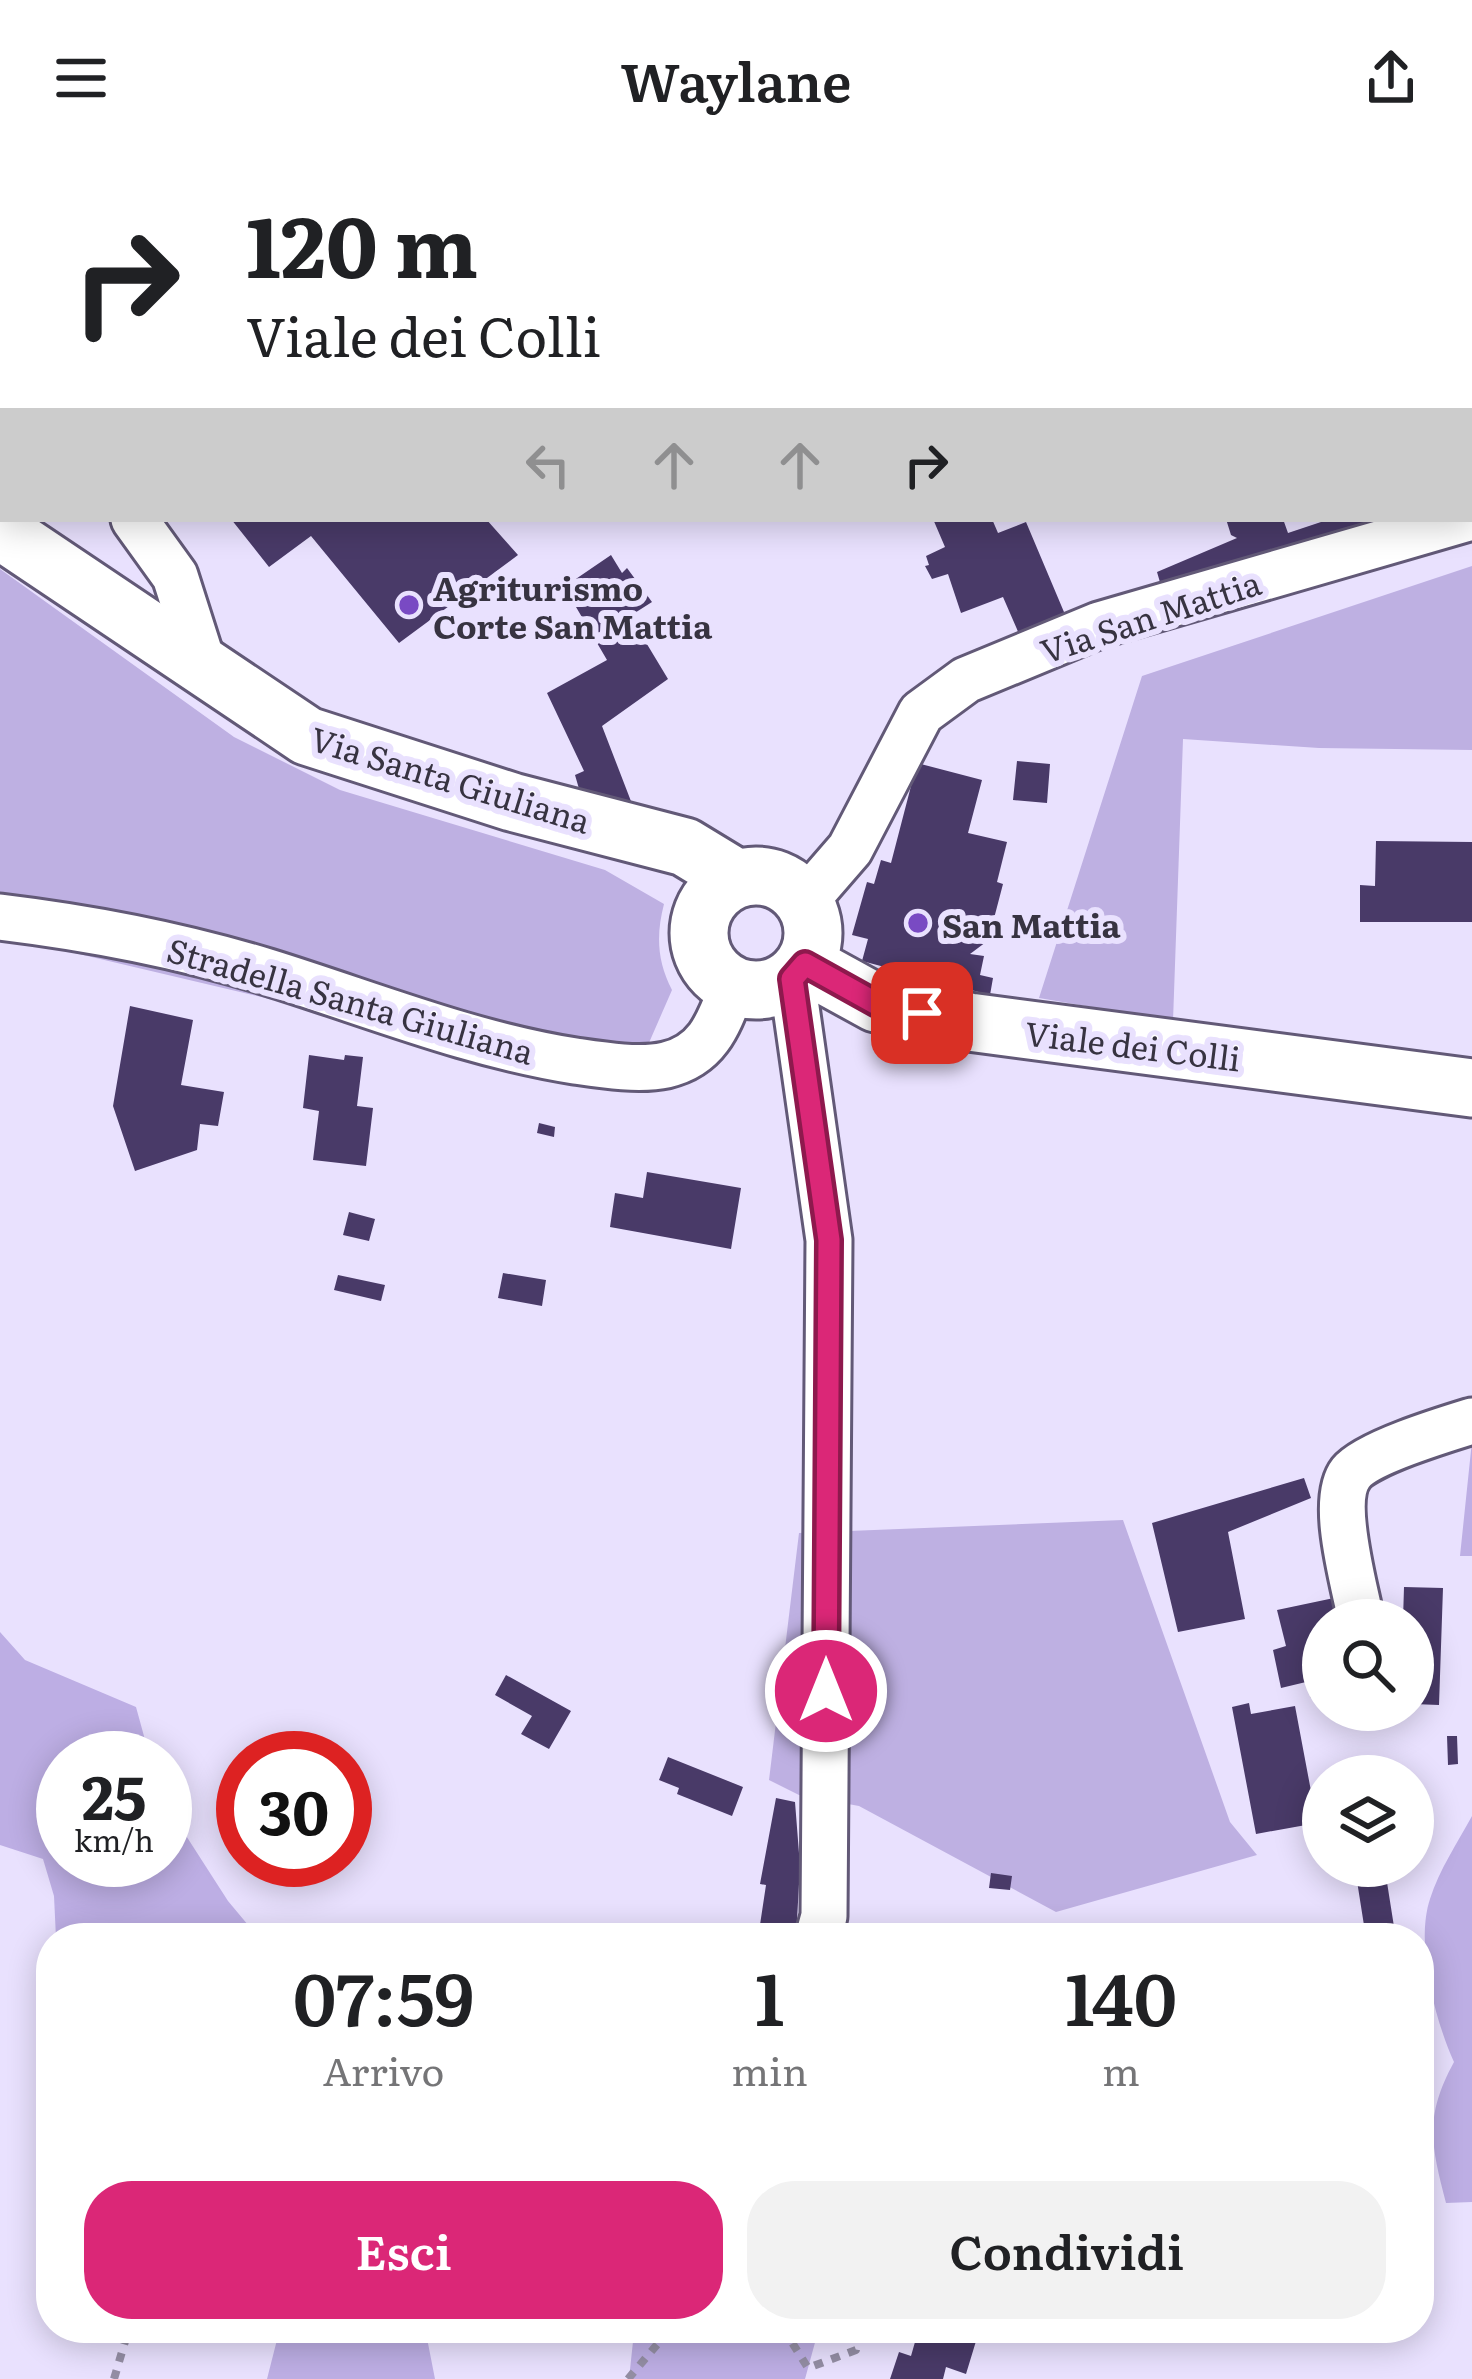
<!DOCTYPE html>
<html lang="it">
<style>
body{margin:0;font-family:Literata,serif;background:#f2f2f2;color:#202124;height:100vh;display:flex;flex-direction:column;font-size:45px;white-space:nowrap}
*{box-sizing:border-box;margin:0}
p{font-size:39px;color:#757577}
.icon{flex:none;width:66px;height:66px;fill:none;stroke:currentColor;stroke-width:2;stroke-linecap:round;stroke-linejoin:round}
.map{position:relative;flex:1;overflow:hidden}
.panel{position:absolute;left:36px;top:1767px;width:1398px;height:420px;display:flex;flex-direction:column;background:#fff;border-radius:48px;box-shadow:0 6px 30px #0003}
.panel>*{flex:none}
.top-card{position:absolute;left:0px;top:0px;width:1473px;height:366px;box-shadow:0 6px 30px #0003;background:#fff;color:#202124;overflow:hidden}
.fabs{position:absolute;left:1302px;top:1443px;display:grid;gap:24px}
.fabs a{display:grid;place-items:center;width:132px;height:132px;border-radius:50%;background:#fff;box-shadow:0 6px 30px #0003;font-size:60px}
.speed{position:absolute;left:36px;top:1575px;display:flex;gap:24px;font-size:60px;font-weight:700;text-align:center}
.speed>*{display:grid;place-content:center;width:156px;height:156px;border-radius:50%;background:#fff;box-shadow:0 6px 30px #0003;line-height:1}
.speed small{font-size:30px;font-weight:400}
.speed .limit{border:18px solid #d22;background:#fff;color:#111}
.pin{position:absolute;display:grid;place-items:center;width:102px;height:102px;color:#fff;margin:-51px;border-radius:24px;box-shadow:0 6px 18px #0006}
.me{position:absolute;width:132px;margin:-66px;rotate:0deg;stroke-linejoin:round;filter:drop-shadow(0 0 9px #0008)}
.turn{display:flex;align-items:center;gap:42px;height:252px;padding:0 48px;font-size:54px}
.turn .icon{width:156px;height:156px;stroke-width:2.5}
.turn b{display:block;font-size:84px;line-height:102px}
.lanes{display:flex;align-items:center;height:114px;padding:0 48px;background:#0003;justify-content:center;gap:60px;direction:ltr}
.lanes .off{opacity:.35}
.eta{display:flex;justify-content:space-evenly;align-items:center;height:204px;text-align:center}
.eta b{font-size:72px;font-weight:600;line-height:84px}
.action{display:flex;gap:24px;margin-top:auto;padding:24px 48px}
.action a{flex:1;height:138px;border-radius:48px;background:#db2777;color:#fff;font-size:48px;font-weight:600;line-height:138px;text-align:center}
.action a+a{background:#f2f2f2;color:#202124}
header{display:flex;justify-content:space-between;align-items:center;height:156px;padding:0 48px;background:#fff;font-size:54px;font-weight:600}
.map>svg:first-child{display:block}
</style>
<header><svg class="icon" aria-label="menu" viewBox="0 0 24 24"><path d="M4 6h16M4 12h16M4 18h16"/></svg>Waylane<svg class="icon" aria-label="share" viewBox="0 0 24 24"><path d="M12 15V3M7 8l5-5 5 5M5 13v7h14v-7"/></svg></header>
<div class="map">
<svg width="1472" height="2223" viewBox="0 0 1472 2223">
<rect width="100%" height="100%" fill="#e9e1fe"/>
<!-- green -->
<path fill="#beb0e2" d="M 1472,410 L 1472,594 L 1319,592 L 1183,583 L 1173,865 L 1039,842 L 1142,520 Z
M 0,413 L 234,581 L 340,634 L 605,714 L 664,748 C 656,779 657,805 672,834 L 631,928 L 45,790 L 0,784 Z
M 1123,1364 L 1230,1666 L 1257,1699 L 1056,1756 L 859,1650 L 799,1639 L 769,1624 L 799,1377 Z"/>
<!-- forest -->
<path fill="#bdaee4" d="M 1306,0 L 1472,0 L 1472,121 L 1470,3 Z
M 1472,1285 L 1472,1400 L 1460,1400 Z
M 0,1476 L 25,1504 L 136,1551 L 150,1602 L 63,1602 L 63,1704 L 165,1704 L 165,1647 L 228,1745 L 259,1782 L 56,1782 L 54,1740 L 43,1703 L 0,1689 Z
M 1472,1660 L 1472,2046 L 1446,2047 C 1431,1989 1424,1961 1454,1906 C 1435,1864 1415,1788 1430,1743 C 1439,1714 1458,1686 1472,1660 Z
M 280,2172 L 425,2172 L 435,2223 L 267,2223 Z
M 641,2172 L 819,2172 L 805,2223 L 629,2223 L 634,2176 Z"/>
<!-- building -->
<path fill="#493a68" d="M 231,363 L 486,363 L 518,399 L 399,487 L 311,380 L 269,411 Z
M 933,363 L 992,363 L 998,377 L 1026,366 L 1072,475 L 1026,494 L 1003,441 L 961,457 L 948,418 L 932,423 L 925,410 L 929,409 L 926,400 L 945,391 Z
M 1226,363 L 1283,363 L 1288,377 L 1330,363 L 1398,363 L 1166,447 L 1157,416 L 1237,382 L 1231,379 Z
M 611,399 L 622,417 L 627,412 L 652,446 L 630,460 L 668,523 L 602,570 L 634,653 L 584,650 L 575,619 L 584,615 L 547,537 L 607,504 L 576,451 L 582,447 L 567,429 Z
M 1017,605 L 1050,608 L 1047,647 L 1013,644 Z
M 917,607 L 982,624 L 968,677 L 1007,686 L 997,726 L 1003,728 L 992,770 L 980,767 L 986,786 L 970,798 L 984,800 L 980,819 L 993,822 L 990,839 L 862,805 L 868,783 L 852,779 L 867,726 L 874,728 L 881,704 L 891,707 Z
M 1376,685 L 1472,686 L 1472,766 L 1360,766 L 1360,729 L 1375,730 Z
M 130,850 L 193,864 L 181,929 L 224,936 L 218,970 L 200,968 L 197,994 L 135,1015 L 113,950 Z
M 309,899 L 344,904 L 345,899 L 363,901 L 357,950 L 373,952 L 366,1010 L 313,1004 L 319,955 L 303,952 Z
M 539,967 L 555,971 L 554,981 L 537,977 Z
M 647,1016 L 741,1032 L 731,1093 L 610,1071 L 615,1037 L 643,1042 Z
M 349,1056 L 375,1063 L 369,1085 L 343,1079 Z
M 503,1117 L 546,1124 L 542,1150 L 498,1142 Z
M 338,1119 L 385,1129 L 381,1145 L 334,1134 Z
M 1304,1322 L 1311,1342 L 1228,1376 L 1245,1463 L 1178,1476 L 1152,1367 Z
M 1404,1431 L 1443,1432 L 1439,1549 L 1413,1548 L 1413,1464 L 1403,1464 Z
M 1334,1442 L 1335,1464 L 1323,1464 L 1323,1539 L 1311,1542 L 1306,1526 L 1281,1532 L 1273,1494 L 1286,1490 L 1277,1454 Z
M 506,1519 L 571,1555 L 549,1593 L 521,1578 L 532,1560 L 495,1539 Z
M 1249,1547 L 1251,1558 L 1295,1550 L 1317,1667 L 1256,1678 L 1232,1551 Z
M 1447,1580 L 1457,1580 L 1458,1608 L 1448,1609 Z
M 668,1601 L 743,1631 L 732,1660 L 677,1638 L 679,1632 L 659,1624 Z
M 776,1642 L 795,1646 L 800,1710 L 796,1782 L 758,1782 L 766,1729 L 760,1728 Z
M 991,1717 L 1012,1720 L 1010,1734 L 989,1732 Z
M 1386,1720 L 1395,1777 L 1366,1782 L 1357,1725 Z
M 919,2172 L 980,2172 L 966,2218 L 946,2211 L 943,2223 L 890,2223 L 899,2196 L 911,2200 Z"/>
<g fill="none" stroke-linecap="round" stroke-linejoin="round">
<defs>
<path id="minor" d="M 0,175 L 3,179
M 134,363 L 175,420 L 204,511
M 805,745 L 850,693 L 921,557 L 966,524 L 1099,469 L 1465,363
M 0,761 C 91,772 180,789 268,816 C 371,848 468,888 575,905 C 602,909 639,915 666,909 C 709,899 719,866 733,830
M 792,823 L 829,1084 L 824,1760 L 818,1782
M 1361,1464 C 1355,1431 1329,1345 1351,1317 C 1367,1297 1446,1273 1472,1265"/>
<path id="tertiary" d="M 0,374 L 307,580 L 512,646 L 685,691 L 736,722
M699 777a57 57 0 1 1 114 0a57 57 0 1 1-114 0Z
M 805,808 L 876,847 L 969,866 L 1472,932"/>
</defs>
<!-- minor casing -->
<use href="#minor" stroke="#625977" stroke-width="51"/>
<!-- tertiary casing -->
<use href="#tertiary" stroke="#625977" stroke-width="63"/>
<!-- path -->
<path stroke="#948ea4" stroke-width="8" stroke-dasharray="9 9" stroke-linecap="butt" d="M 783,2172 L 808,2212 L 856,2194 L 860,2172
M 114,2223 L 129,2172
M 628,2223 L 671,2172"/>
<!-- minor -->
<use href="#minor" stroke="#fff" stroke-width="45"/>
<!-- tertiary -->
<use href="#tertiary" stroke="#fff" stroke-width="57"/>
</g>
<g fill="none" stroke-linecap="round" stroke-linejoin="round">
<defs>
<path id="route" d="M 826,1535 L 829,1084 L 792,823 L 805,808 L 877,848 L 922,857"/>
</defs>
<!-- route casing -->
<use href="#route" stroke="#8e194d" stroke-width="30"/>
<!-- route -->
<use href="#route" stroke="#db2777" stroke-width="21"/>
</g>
<!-- markers -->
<g fill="#794ac3" stroke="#e9e1fe" stroke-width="4.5">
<circle cx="409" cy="449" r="12"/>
<circle cx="918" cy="767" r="12"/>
</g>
<g text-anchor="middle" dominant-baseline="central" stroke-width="12" stroke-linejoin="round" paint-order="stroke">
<!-- poi labels -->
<g font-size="33" font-weight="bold" fill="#373341" stroke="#e9e1fe" text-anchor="start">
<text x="433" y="430">Agriturismo<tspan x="433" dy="38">Corte San Mattia</tspan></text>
<text x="942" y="767">San Mattia</text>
</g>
<!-- street labels -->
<g font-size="33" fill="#373341" stroke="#e9e1fe">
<text transform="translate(1150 459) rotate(-18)">Via San Mattia</text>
<text transform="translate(451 622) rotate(17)">Via Santa Giuliana</text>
<text transform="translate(351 843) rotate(16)">Stradella Santa Giuliana</text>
<text transform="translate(1133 888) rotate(7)">Viale dei Colli</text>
</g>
</g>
</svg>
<div class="fabs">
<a><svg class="icon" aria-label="search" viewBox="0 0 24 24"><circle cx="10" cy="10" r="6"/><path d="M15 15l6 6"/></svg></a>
<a><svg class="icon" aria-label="layers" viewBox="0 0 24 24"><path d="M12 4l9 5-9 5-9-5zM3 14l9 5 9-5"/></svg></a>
</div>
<div class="speed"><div>25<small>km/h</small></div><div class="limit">30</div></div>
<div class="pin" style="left:922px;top:857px;background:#d93025"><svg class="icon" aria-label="arrive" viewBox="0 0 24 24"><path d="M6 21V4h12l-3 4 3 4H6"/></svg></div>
<svg class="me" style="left:826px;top:1535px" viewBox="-20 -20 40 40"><circle r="17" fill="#db2777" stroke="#fff" stroke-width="3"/><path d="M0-11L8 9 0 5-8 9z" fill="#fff"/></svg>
<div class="top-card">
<div class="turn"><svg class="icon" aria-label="right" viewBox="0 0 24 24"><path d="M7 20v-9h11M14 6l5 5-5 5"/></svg><div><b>120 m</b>Viale dei Colli</div></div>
<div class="lanes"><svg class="icon off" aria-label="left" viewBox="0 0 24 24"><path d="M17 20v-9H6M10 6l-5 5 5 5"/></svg><svg class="icon off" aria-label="ahead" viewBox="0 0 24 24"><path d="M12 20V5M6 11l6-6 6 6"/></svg><svg class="icon off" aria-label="ahead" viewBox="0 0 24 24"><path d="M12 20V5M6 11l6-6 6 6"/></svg><svg class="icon" aria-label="right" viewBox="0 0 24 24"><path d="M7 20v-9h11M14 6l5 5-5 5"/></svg></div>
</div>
<section class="panel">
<div class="eta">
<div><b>07:59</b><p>Arrivo</p></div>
<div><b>1</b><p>min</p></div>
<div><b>140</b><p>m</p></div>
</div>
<div class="action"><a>Esci</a><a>Condividi</a></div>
</section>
</div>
